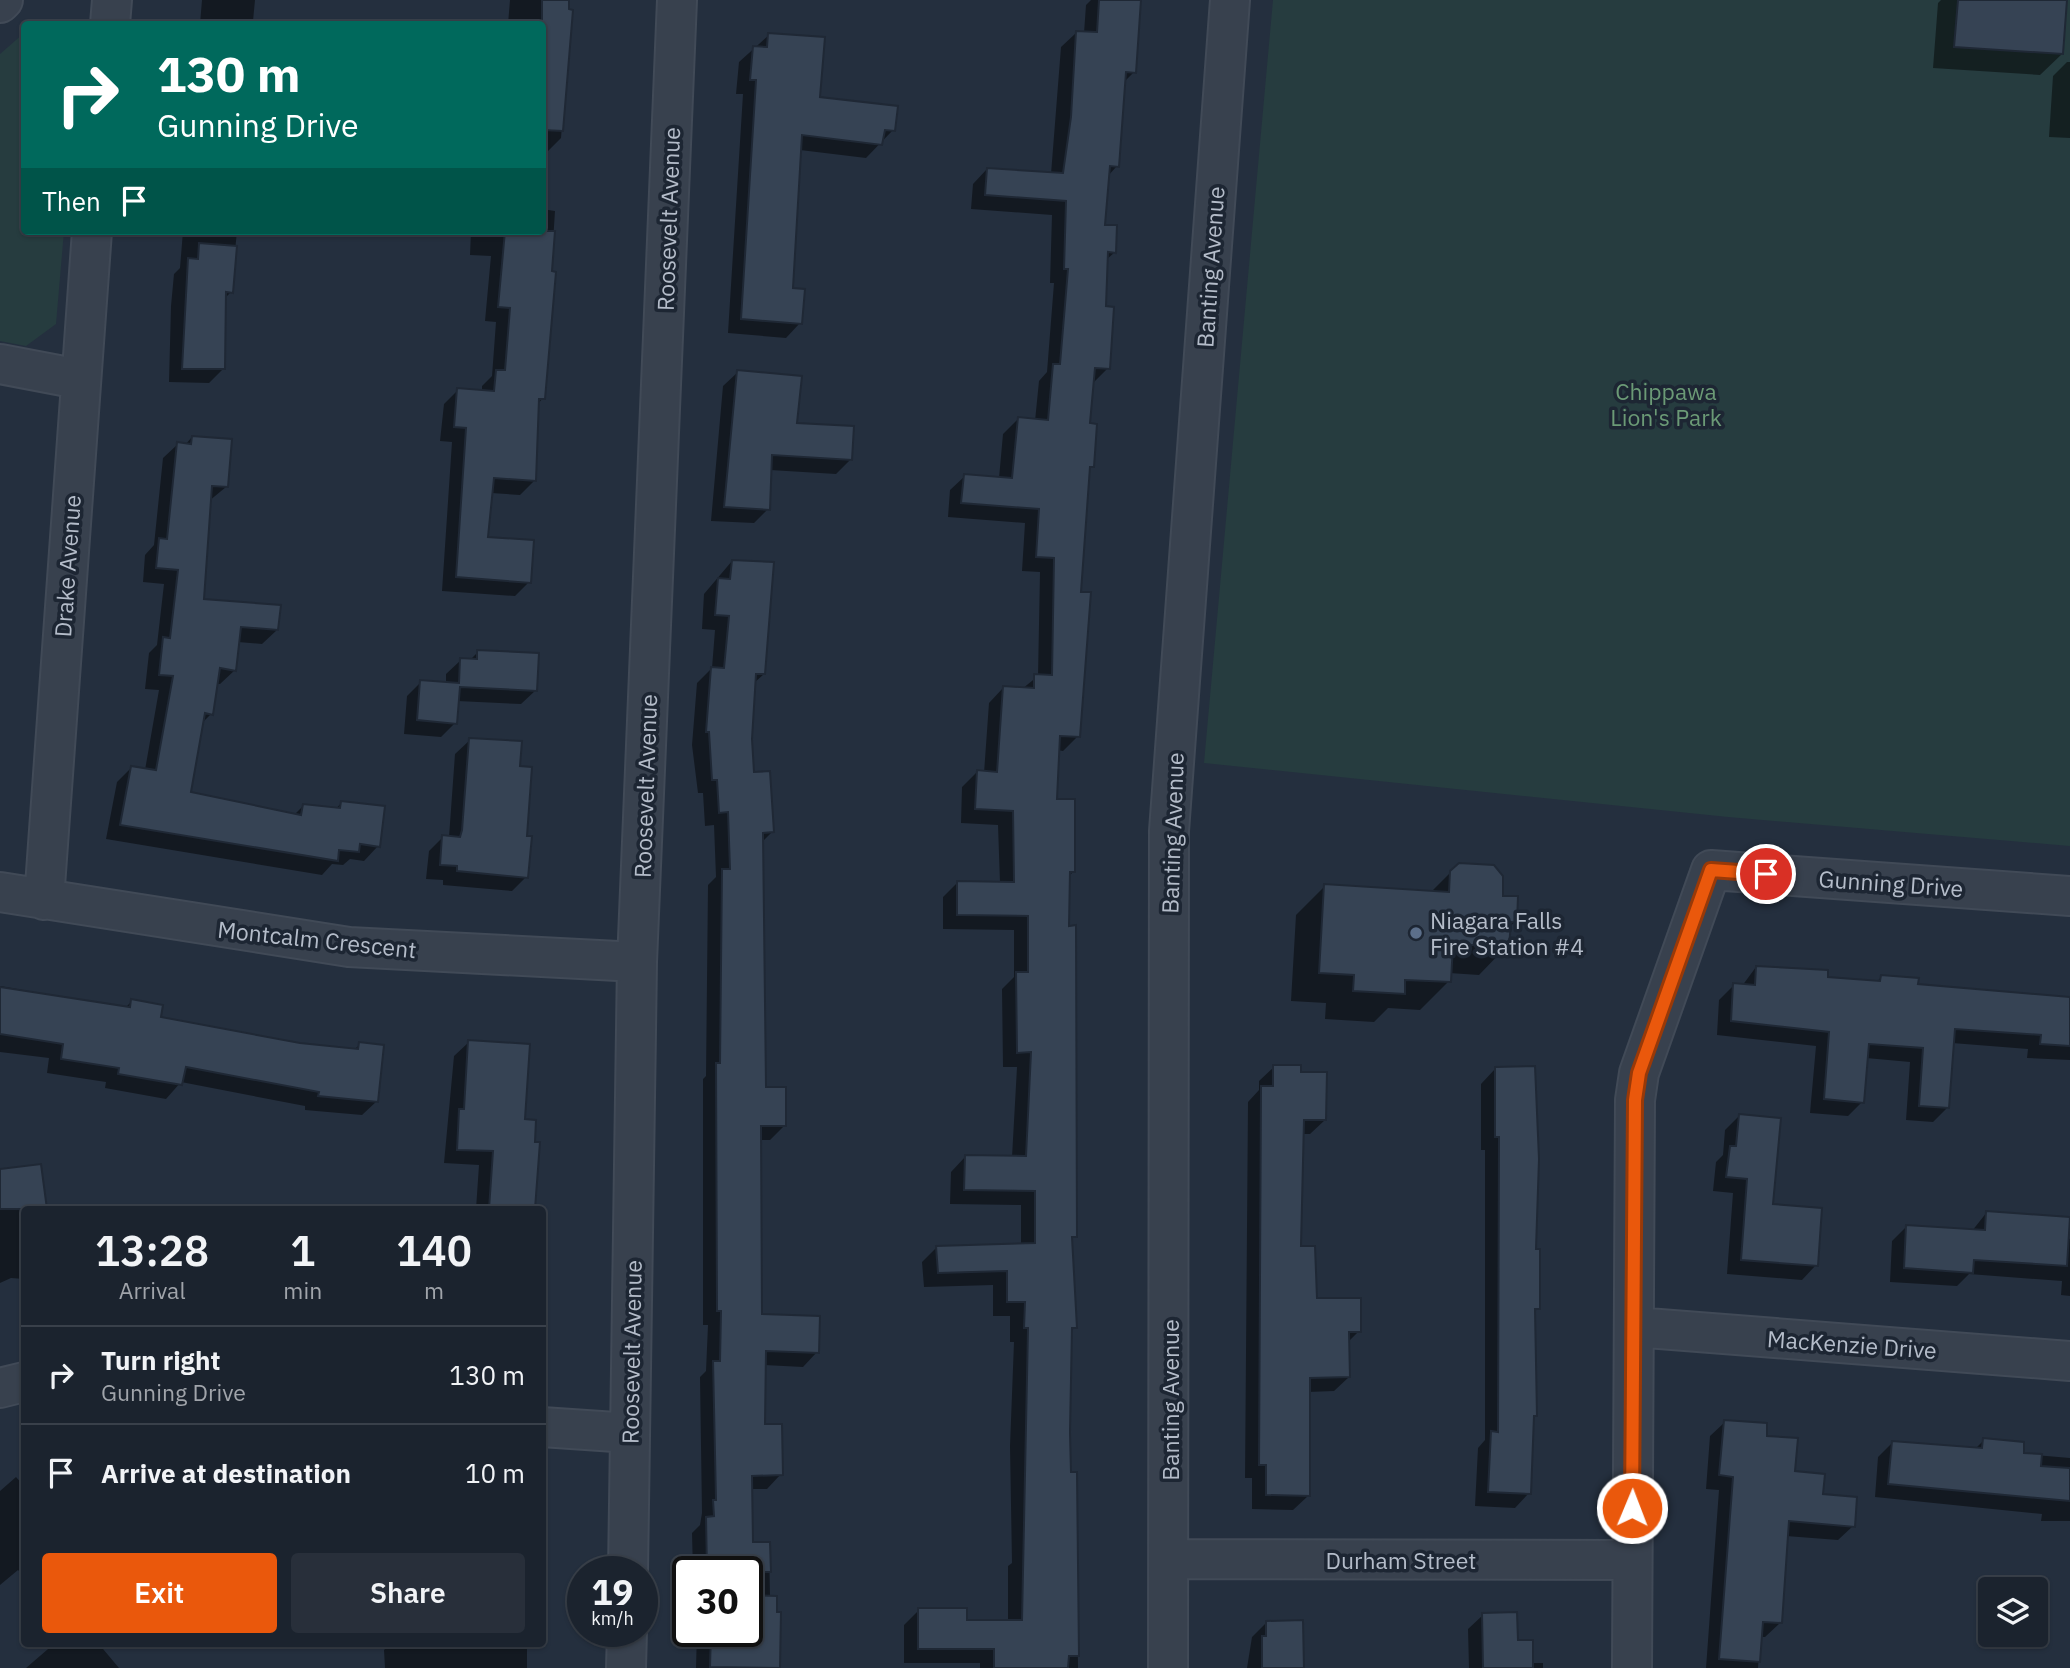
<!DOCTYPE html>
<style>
body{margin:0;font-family:"IBM Plex Sans",sans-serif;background:#282f3a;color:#f1f3f6;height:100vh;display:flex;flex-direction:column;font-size:26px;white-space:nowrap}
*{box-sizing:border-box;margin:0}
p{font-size:23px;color:#a0a4aa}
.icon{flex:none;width:38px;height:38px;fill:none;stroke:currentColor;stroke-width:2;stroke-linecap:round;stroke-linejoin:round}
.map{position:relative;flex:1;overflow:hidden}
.side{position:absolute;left:21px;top:1206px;width:525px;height:441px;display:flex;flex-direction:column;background:#1b232e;border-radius:7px;box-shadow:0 2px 5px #0004,0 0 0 2px #39404a}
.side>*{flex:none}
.guide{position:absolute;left:21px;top:21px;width:525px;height:214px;border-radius:7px;box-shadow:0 2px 5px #0004,0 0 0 2px #39404a;background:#00695c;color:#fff;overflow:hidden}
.buttons{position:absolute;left:1978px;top:1577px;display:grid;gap:14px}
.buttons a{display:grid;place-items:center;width:70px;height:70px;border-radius:7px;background:#1b232e;box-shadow:0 2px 5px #0004,0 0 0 2px #39404a;font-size:35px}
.speed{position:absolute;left:567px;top:1556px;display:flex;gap:14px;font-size:35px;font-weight:700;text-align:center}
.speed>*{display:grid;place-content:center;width:91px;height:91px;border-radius:50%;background:#1b232e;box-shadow:0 2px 5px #0004,0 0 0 2px #39404a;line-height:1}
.speed small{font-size:18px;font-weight:400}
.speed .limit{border:4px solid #111;border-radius:10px;background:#fff;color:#111}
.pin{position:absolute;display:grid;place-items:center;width:60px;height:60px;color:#fff;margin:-30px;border:4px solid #fff;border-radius:50%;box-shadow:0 2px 7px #0007}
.me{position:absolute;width:77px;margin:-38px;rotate:1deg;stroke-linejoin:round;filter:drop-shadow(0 0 5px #0008)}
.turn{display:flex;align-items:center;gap:24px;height:147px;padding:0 21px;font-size:32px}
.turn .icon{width:91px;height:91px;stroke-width:2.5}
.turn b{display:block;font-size:49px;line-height:60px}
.then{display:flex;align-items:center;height:66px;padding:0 21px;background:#0003;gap:14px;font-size:26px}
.eta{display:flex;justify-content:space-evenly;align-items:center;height:119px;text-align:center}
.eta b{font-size:42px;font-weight:600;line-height:49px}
.cta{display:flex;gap:14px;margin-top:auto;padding:14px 21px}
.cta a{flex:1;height:80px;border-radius:7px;background:#ea580c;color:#fff;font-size:28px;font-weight:600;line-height:80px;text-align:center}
.cta a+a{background:#282f3a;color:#f1f3f6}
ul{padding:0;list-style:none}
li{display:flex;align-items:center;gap:21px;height:98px;padding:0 21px;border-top:2px solid #39404a}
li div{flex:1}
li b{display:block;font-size:26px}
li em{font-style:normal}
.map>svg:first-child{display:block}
</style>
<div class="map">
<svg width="2070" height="1668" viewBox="0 0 2070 1668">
<rect width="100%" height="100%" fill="#242f3e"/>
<!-- green -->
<path fill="#263c3f" d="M 1273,0 L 2070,0 L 2070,846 L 1728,817 L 1204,763 Z
M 24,33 L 24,231 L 64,231 L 56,324 L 26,346 L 0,341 L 0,54 Z"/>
<!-- shadow -->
<path fill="#0007" d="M 202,0 L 255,0 L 253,21 L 300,24 L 200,24 Z
M 510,0 L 567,0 L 567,11 L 571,11 L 561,138 L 547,152 L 542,152 L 542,24 L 508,24 Z
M 1091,0 L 1140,0 L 1134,72 L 1123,83 L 1117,166 L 1107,177 L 1103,226 L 1115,252 L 1106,260 L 1104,308 L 1108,368 L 1093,383 L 1088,425 L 1092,466 L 1088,471 L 1079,593 L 1078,736 L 1063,751 L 1057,750 L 1055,801 L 1074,871 L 1068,877 L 1068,927 L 1075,1236 L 1070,1241 L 1075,1327 L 1070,1333 L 1070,1474 L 1076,1474 L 1078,1668 L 980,1668 L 980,1663 L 904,1663 L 904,1625 L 919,1610 L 965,1622 L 1008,1622 L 1008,1566 L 1012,1563 L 1010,1446 L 1014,1342 L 1010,1342 L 1010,1316 L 993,1316 L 993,1285 L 924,1287 L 922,1262 L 936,1248 L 1021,1245 L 1021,1205 L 950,1204 L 951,1172 L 965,1157 L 1012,1157 L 1017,1067 L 1003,1067 L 1002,989 L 1014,977 L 1014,930 L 943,929 L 943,897 L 958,882 L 1000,883 L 998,825 L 961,823 L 962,787 L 977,772 L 984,773 L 989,703 L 1003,688 L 1022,689 L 1038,676 L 1040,572 L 1022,571 L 1025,523 L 948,517 L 950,490 L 965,476 L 999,478 L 1003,434 L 1018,419 L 1035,421 L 1039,381 L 1047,372 L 1054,283 L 1050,283 L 1052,215 L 971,209 L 973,184 L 987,169 L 1051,174 L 1061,47 L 1076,33 L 1084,33 L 1086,5 Z
M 1941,0 L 2065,0 L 2062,54 L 2040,75 L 1933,68 L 1938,3 Z
M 769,35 L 819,98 L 893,130 L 866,158 L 800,150 L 791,289 L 800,323 L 786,338 L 728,333 L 743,94 L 736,94 L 739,62 Z
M 2067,62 L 2070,62 L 2070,138 L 2049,137 L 2053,76 Z
M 542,209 L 555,211 L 543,398 L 537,405 L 534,481 L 520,495 L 491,493 L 487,539 L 529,582 L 515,596 L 442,591 L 452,442 L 440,441 L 444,404 L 458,390 L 482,392 L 482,386 L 492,376 L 496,322 L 485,321 L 491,256 L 470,255 L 471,231 L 542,231 Z
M 183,231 L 237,231 L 231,292 L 224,299 L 223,369 L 209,383 L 169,382 L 171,306 L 174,274 L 180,268 Z
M 738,372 L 795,424 L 851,459 L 836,474 L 770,470 L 768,509 L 754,523 L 711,521 L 723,386 Z
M 192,437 L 226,487 L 209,501 L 202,601 L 277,630 L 262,644 L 238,642 L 235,670 L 220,684 L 216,684 L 211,714 L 202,723 L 189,793 L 293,816 L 303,806 L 335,810 L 342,802 L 378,846 L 364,861 L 350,859 L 343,865 L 332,864 L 322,875 L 106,839 L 117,782 L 131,768 L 145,770 L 159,690 L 145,689 L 149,653 L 157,645 L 164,584 L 143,582 L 145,555 L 154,545 L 163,458 L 178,444 L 185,445 Z
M 732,561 L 764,674 L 754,683 L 750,739 L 752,774 L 772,832 L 762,842 L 764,1088 L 784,1126 L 770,1140 L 759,1140 L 760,1315 L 817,1352 L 803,1367 L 764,1365 L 763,1426 L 781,1474 L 767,1489 L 751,1489 L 752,1543 L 769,1543 L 770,1597 L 775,1614 L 780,1613 L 777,1668 L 696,1668 L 697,1631 L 747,1631 L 747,1572 L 693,1572 L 692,1533 L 700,1525 L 702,1513 L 700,1377 L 706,1371 L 708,1325 L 703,1325 L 703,1079 L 706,1076 L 708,885 L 716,877 L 714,825 L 705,826 L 703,793 L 698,793 L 692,745 L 697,683 L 712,668 L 715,630 L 702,629 L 704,594 Z
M 478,652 L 536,690 L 521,704 L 457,701 L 455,723 L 441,737 L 404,734 L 407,696 L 421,682 L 446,684 L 446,674 L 461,660 L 470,660 Z
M 470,740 L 518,768 L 526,877 L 512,891 L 443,885 L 443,880 L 426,879 L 429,851 L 443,837 L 449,837 L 455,754 Z
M 1459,864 L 1501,897 L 1515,922 L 1508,928 L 1507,946 L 1479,975 L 1449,973 L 1449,981 L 1420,1010 L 1388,1008 L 1374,1022 L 1325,1019 L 1326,1003 L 1291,1001 L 1296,915 L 1325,886 L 1430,893 Z
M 1756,967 L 1826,978 L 1876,983 L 1881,977 L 1916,986 L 2070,998 L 2070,1060 L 2027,1058 L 2028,1049 L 1952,1043 L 1948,1107 L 1933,1122 L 1906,1120 L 1910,1062 L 1866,1058 L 1862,1102 L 1848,1116 L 1810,1113 L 1816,1046 L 1717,1035 L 1719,1000 L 1734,985 L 1742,986 Z
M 0,986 L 125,1008 L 132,1001 L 159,1018 L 299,1044 L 353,1051 L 360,1044 L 377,1101 L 362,1115 L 305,1110 L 305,1106 L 181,1082 L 166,1099 L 105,1088 L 106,1082 L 47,1073 L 49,1058 L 0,1052 Z
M 469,1042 L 523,1121 L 533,1144 L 538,1144 L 533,1209 L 476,1209 L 479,1165 L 444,1163 L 454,1056 Z
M 1274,1067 L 1299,1073 L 1325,1120 L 1310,1134 L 1301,1134 L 1299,1248 L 1315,1300 L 1359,1331 L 1348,1342 L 1349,1377 L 1334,1391 L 1308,1392 L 1308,1496 L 1293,1510 L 1252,1509 L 1252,1478 L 1245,1478 L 1248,1102 L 1259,1090 L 1259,1081 Z
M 1495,1069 L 1534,1251 L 1538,1308 L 1533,1314 L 1535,1415 L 1532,1418 L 1529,1493 L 1515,1508 L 1475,1506 L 1478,1448 L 1485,1440 L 1485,1150 L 1481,1150 L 1481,1084 Z
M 1739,1116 L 1771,1206 L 1816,1265 L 1802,1280 L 1727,1274 L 1733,1193 L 1713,1191 L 1716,1162 L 1723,1155 L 1725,1130 Z
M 40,1166 L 46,1209 L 24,1209 L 24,1279 L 11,1278 L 0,1283 L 0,1173 Z
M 1987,1212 L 2070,1239 L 2070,1296 L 2061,1295 L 2062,1281 L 1969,1274 L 1957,1286 L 1890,1282 L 1892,1241 L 1907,1226 L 1972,1231 Z
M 1725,1422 L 1765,1437 L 1794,1473 L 1853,1526 L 1838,1540 L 1786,1536 L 1780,1623 L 1765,1637 L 1760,1637 L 1758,1668 L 1706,1668 L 1719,1490 L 1706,1489 L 1710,1436 Z
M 1984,1440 L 2022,1454 L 2070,1458 L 2070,1521 L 2041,1521 L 2042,1514 L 1875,1497 L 1878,1457 L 1892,1443 L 1975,1449 Z
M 16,1477 L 24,1486 L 24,1570 L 21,1573 L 18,1570 L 0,1585 L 0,1491 Z
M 1483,1615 L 1516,1642 L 1531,1663 L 1543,1663 L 1543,1668 L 1469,1668 L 1468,1629 Z
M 1266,1623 L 1302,1668 L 1247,1668 L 1252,1637 Z
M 55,1643 L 98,1643 L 119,1668 L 26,1668 Z
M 200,1643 L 240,1643 L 238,1645 Z
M 391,1643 L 527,1643 L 527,1668 L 385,1668 L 384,1650 Z"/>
<!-- building -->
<path fill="#364354" stroke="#1f2835" stroke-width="2" d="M 542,0 L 569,0 L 569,9 L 573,10 L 563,131 L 542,130 Z
M 1099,0 L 1141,0 L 1136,73 L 1126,72 L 1119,167 L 1110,166 L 1105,225 L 1117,225 L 1116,253 L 1108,252 L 1106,306 L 1114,307 L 1110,369 L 1095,368 L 1090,423 L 1097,424 L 1094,467 L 1090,467 L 1081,592 L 1091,592 L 1080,737 L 1060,736 L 1057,799 L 1075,799 L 1075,872 L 1070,872 L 1069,926 L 1076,925 L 1077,1237 L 1072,1237 L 1077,1328 L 1072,1328 L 1070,1432 L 1071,1472 L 1077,1472 L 1079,1656 L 1069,1656 L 1068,1668 L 994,1668 L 994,1649 L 918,1649 L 918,1608 L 967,1608 L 967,1620 L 1022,1620 L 1028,1328 L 1024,1328 L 1025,1302 L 1007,1302 L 1007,1271 L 938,1273 L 936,1246 L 1035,1243 L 1035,1191 L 964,1190 L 965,1155 L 1026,1156 L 1031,1052 L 1017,1053 L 1016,972 L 1028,972 L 1028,916 L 957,915 L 957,881 L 1014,882 L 1013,811 L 975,809 L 977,770 L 997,772 L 1003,686 L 1034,688 L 1034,674 L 1052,675 L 1054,558 L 1036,557 L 1039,509 L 961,503 L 964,474 L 1012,478 L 1018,417 L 1048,420 L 1053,364 L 1060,364 L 1068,269 L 1064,269 L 1066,201 L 985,195 L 987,168 L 1063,173 L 1071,117 L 1076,31 L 1097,32 Z
M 1958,0 L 2067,0 L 2063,54 L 1954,47 Z
M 768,33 L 825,37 L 820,97 L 898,106 L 895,131 L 885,130 L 882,145 L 802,135 L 793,288 L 805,289 L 802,324 L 741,319 L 756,80 L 750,80 L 753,46 L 767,47 Z
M 505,231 L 555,231 L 552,271 L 556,272 L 545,399 L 539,399 L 536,481 L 494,478 L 488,537 L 534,540 L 531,583 L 456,577 L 466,428 L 454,427 L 457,388 L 494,391 L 496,370 L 505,370 L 510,308 L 498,307 Z
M 199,243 L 237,246 L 233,293 L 226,292 L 225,369 L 182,369 L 188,258 L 198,259 Z
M 737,370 L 802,376 L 797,423 L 854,426 L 852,460 L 772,455 L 770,510 L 724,507 Z
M 192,436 L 232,439 L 228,487 L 212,486 L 204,599 L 281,605 L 278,630 L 241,627 L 236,671 L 220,668 L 213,715 L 205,713 L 191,792 L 301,815 L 303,804 L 340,808 L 341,801 L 385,806 L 380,847 L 360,844 L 359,852 L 339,850 L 338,861 L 120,825 L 131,766 L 156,770 L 173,676 L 159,675 L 163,637 L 170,638 L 178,570 L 156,568 L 159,538 L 167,539 L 177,442 L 191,444 Z
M 732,560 L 774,562 L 765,674 L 756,674 L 752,739 L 754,772 L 770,771 L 774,832 L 763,833 L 766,1087 L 786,1087 L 786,1126 L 761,1126 L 762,1314 L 820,1316 L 819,1353 L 766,1351 L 765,1424 L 782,1424 L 783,1475 L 752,1476 L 753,1542 L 770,1542 L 771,1572 L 707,1572 L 706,1517 L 714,1516 L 713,1500 L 716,1500 L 713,1361 L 720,1361 L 721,1311 L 717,1311 L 716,1063 L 720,1063 L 722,869 L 730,869 L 728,812 L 719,813 L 717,780 L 712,780 L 709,732 L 706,732 L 711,667 L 724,668 L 729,616 L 715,615 L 718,578 L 730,579 Z
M 477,650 L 539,653 L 537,691 L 460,687 L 457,724 L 417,720 L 420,680 L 459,683 L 460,658 L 477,659 Z
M 469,738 L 522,741 L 520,766 L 532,767 L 527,836 L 532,836 L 528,878 L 457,871 L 457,866 L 440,865 L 442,835 L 460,837 L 462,830 Z
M 1459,863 L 1494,865 L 1503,876 L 1503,896 L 1518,896 L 1517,923 L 1511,922 L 1509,947 L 1453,944 L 1451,982 L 1405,980 L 1405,994 L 1353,991 L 1354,975 L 1319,973 L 1324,884 L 1449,892 L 1450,871 Z
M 1756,966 L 1828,970 L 1828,977 L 1880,981 L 1881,975 L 1919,978 L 1918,984 L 2070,997 L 2070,1046 L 2040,1044 L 2041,1035 L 1955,1029 L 1949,1108 L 1919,1106 L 1923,1048 L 1869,1044 L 1864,1103 L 1824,1099 L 1829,1032 L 1731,1021 L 1733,983 L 1755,985 Z
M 0,987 L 130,1007 L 131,999 L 163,1005 L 161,1017 L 300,1043 L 358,1049 L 359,1042 L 384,1045 L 378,1102 L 318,1096 L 319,1092 L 186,1067 L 182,1085 L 118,1074 L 119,1068 L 61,1059 L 63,1044 L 0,1034 Z
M 468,1040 L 530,1044 L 525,1119 L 536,1120 L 535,1142 L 540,1142 L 535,1209 L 489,1209 L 493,1151 L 457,1150 L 459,1109 L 464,1109 Z
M 1273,1065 L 1301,1065 L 1301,1072 L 1327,1072 L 1326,1120 L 1304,1120 L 1301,1246 L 1315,1246 L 1317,1298 L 1361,1298 L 1361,1332 L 1349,1332 L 1350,1377 L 1310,1378 L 1310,1496 L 1266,1495 L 1266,1465 L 1259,1465 L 1261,1086 L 1273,1086 Z
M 1535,1066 L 1539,1159 L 1536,1249 L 1540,1249 L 1540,1309 L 1535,1309 L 1537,1416 L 1534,1416 L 1531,1494 L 1488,1492 L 1491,1431 L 1498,1432 L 1499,1137 L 1495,1137 L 1495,1067 Z
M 1739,1114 L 1781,1118 L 1773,1204 L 1822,1208 L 1818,1266 L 1741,1260 L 1747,1179 L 1726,1177 L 1730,1146 L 1736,1146 Z
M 41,1164 L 47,1209 L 0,1209 L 0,1169 Z
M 1986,1211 L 2070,1217 L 2067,1266 L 1974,1260 L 1973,1273 L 1904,1268 L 1906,1225 L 1985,1230 Z
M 1724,1420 L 1767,1423 L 1767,1436 L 1798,1438 L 1795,1471 L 1825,1474 L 1823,1494 L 1857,1497 L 1855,1527 L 1789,1521 L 1782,1623 L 1763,1622 L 1760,1662 L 1719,1659 L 1733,1477 L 1719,1475 Z
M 1983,1438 L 2024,1442 L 2024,1453 L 2042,1454 L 2041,1466 L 2070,1468 L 2070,1501 L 1888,1484 L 1892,1441 L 1982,1448 Z
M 747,1595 L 777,1596 L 777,1612 L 781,1612 L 780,1668 L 710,1667 L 711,1631 L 747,1631 Z
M 1517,1612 L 1518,1640 L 1533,1640 L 1533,1668 L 1483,1668 L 1482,1613 Z
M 1303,1620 L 1304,1668 L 1262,1668 L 1262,1636 L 1266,1636 L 1266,1621 Z"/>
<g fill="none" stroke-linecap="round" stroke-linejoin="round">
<defs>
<path id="street" d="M 0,3 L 3,0
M 110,24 L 112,0
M 0,364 L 79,379
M 0,892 L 349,947 L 637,962
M 44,900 L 92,231
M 1634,1327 L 2070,1361
M 0,1388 L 24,1382
M 542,1427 L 630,1433
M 1170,1559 L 1631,1560
M 628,1572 L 637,962 L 677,0
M 626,1668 L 627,1631
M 1168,1668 L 1169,831 L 1230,0
M 1632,1668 L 1635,1100 L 1639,1073 L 1711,870 L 2070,896"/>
</defs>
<!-- street casing -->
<use href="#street" stroke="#414a57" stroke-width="42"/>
<!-- street -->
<use href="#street" stroke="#38414e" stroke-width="38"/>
</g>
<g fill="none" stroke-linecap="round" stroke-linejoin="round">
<defs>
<path id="route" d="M 1632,1508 L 1635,1100 L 1639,1073 L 1711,870 L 1766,874"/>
</defs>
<!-- route casing -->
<use href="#route" stroke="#983908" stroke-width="18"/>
<!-- route -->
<use href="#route" stroke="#ea580c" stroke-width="12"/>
</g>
<!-- markers -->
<circle fill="#5c6f8a" stroke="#1d2633" stroke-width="2.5" cx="1416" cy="933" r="7"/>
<g text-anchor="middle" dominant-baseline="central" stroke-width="7" stroke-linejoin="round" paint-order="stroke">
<!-- street labels -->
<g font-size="23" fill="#b4bcc9" stroke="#1d2633">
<text transform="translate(668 219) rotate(-88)">Roosevelt Avenue</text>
<text transform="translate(1210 267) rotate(-86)">Banting Avenue</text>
<text transform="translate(67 566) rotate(-86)">Drake Avenue</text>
<text transform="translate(645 786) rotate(-88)">Roosevelt Avenue</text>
<text transform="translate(1172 833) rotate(-88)">Banting Avenue</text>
<text transform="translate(1891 883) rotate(4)">Gunning Drive</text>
<text transform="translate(317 939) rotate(6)">Montcalm Crescent</text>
<text transform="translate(1852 1344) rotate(4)">MacKenzie Drive</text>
<text transform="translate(631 1352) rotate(-89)">Roosevelt Avenue</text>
<text transform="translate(1170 1400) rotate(-90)">Banting Avenue</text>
<text x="1401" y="1560">Durham Street</text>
</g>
<!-- park labels -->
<g font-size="23" fill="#6b9a76" stroke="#1d2633">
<text x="1666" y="391">Chippawa<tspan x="1666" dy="26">Lion's Park</tspan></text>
</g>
<!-- poi labels -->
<g font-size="23" fill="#b4bcc9" stroke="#1d2633" text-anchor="start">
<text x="1430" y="920">Niagara Falls<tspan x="1430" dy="26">Fire Station #4</tspan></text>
</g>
</g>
</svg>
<div class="buttons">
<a><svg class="icon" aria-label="layers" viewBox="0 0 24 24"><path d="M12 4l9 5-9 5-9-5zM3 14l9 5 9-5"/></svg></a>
</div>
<div class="speed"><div>19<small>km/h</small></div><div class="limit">30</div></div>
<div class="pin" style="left:1766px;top:874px;background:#d93025"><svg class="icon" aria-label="arrive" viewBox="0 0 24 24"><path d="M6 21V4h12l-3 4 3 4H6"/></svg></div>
<svg class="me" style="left:1632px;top:1508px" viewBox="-20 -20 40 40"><circle r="17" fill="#ea580c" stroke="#fff" stroke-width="3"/><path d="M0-11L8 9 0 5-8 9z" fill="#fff"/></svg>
<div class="guide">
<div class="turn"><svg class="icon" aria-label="right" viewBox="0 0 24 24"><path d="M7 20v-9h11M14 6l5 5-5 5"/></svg><div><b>130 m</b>Gunning Drive</div></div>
<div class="then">Then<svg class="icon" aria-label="arrive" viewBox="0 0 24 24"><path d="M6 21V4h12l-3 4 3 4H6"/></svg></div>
</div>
<section class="side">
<div class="eta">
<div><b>13:28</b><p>Arrival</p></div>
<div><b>1</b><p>min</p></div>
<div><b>140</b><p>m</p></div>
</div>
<ul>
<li><svg class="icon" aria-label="right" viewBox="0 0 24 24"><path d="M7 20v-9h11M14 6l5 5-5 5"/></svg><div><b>Turn right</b><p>Gunning Drive</p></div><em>130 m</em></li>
<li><svg class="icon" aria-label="arrive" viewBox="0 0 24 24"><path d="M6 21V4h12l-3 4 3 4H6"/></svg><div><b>Arrive at destination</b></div><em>10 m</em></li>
</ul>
<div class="cta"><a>Exit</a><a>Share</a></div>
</section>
</div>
